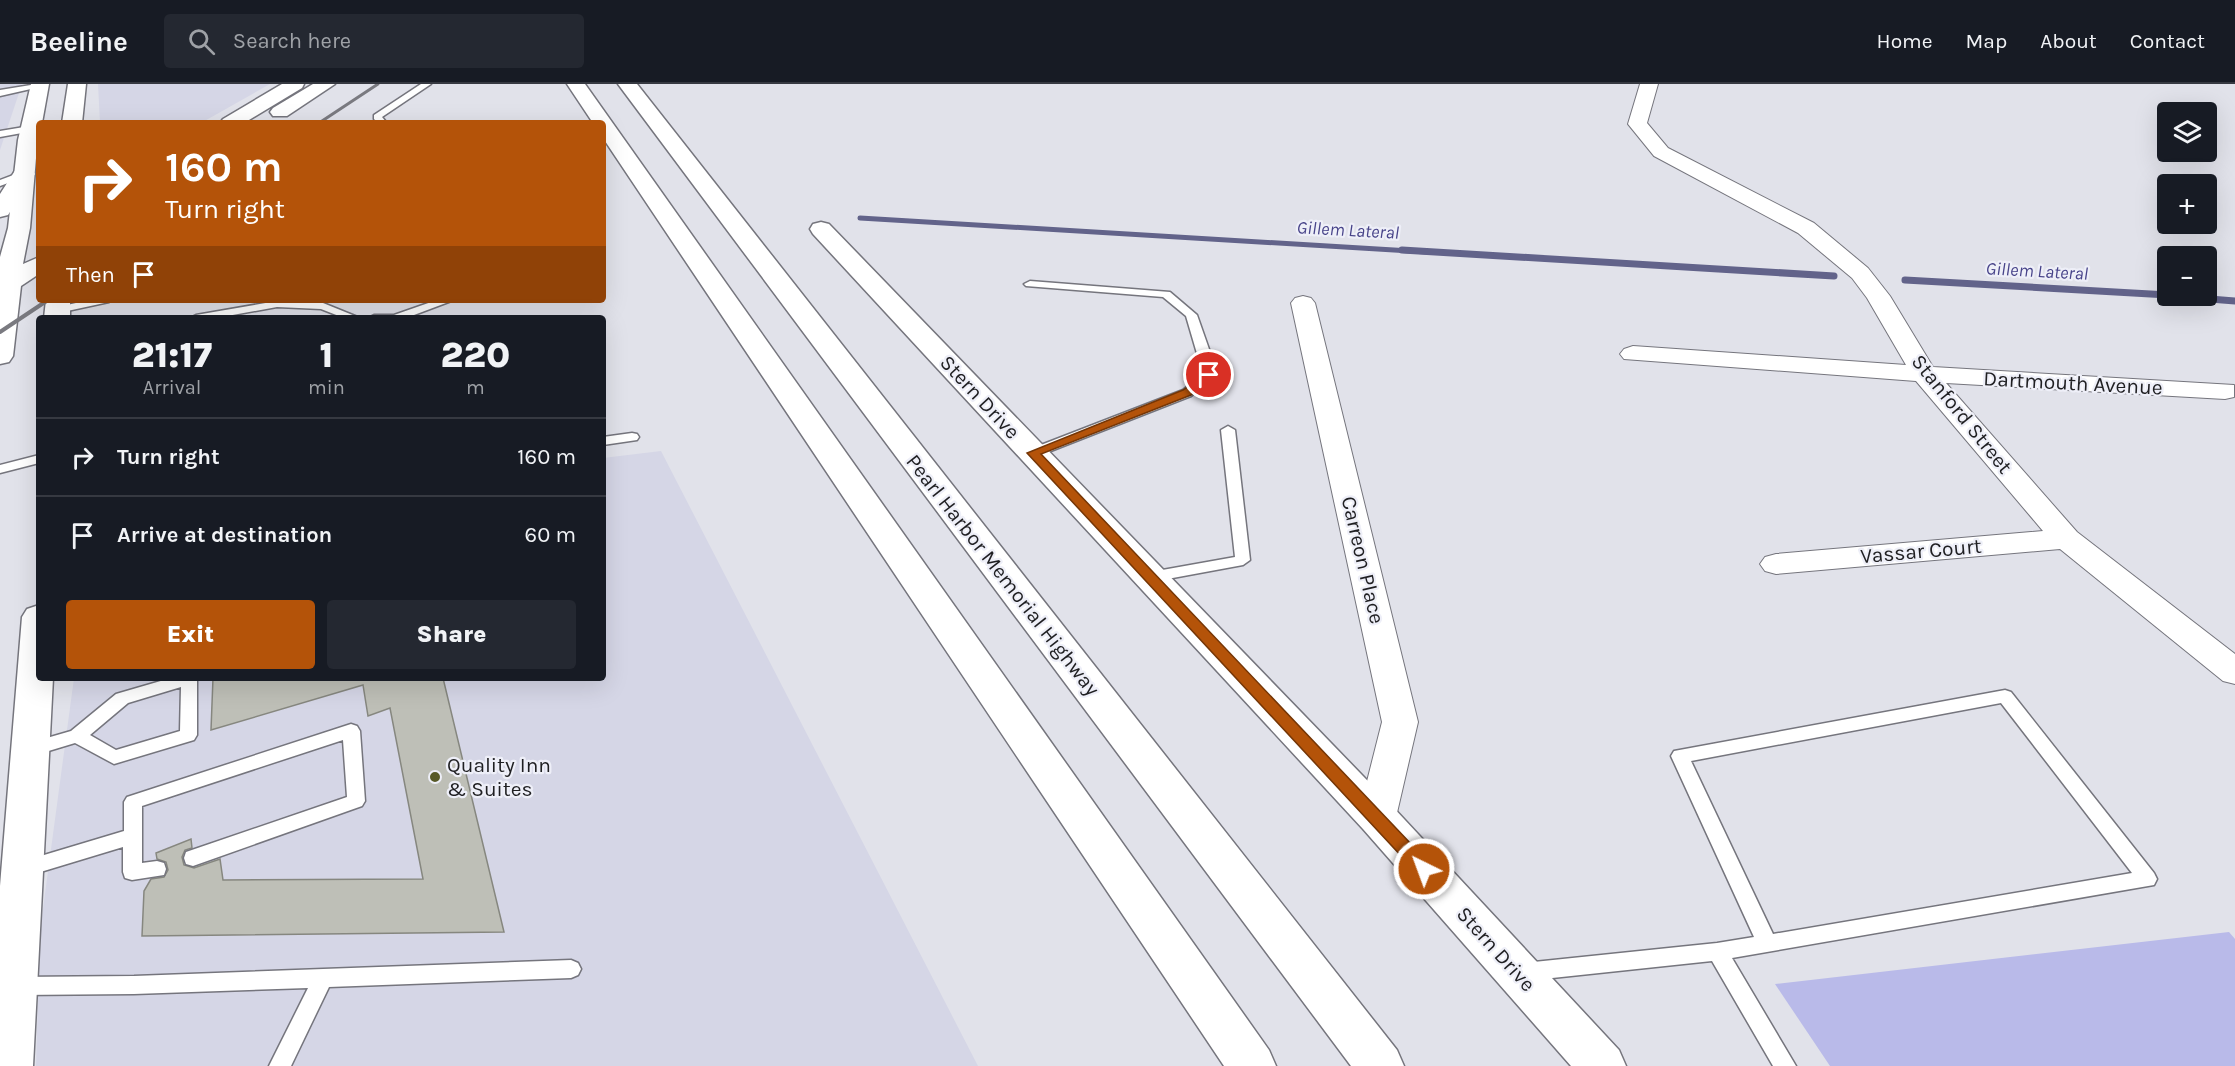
<!DOCTYPE html>
<meta charset="utf-8">
<style>
body{margin:0;font-family:Karla,sans-serif;background:#242831;color:#f1f3f6;height:100vh;display:flex;flex-direction:column;font-size:22px;white-space:nowrap}
*{box-sizing:border-box;margin:0}
p{font-size:20px;color:#9ea1a6}
.icon{flex:none;width:33px;height:33px;fill:none;stroke:currentColor;stroke-width:2;stroke-linecap:round;stroke-linejoin:round}
.map{position:relative;flex:1;overflow:hidden}
.side{position:absolute;left:36px;top:231px;width:570px;height:366px;display:flex;flex-direction:column;background:#171b24;border-radius:6px;box-shadow:0 6px 24px #0002}
.side>*{flex:none}
.hud{position:absolute;left:36px;top:36px;width:570px;height:183px;border-radius:6px;box-shadow:0 6px 24px #0002;background:#b45309;color:#fff;overflow:hidden}
.fabs{position:absolute;left:2157px;top:18px;display:grid;gap:12px}
.fabs a{display:grid;place-items:center;width:60px;height:60px;border-radius:6px;background:#171b24;box-shadow:0 6px 24px #0002;font-size:30px}
.pin{position:absolute;display:grid;place-items:center;width:51px;height:51px;color:#fff;margin:-26px;border:3px solid #fff;border-radius:50%;box-shadow:0 2px 6px #0007}
.me{position:absolute;width:66px;margin:-33px;rotate:318deg;stroke-linejoin:round;filter:drop-shadow(0 0 4px #0008)}
.turn{display:flex;align-items:center;gap:21px;height:126px;padding:0 30px;font-size:27px}
.turn .icon{width:78px;height:78px;stroke-width:2.5}
.turn b{display:block;font-size:42px;line-height:51px}
.then{display:flex;align-items:center;height:57px;padding:0 30px;background:#0003;gap:12px;font-size:22px}
.eta{display:flex;justify-content:space-evenly;align-items:center;height:102px;text-align:center}
.eta b{font-size:36px;font-weight:800;line-height:42px}
.action{display:flex;gap:12px;margin-top:auto;padding:12px 30px}
.action a{flex:1;height:69px;border-radius:6px;background:#b45309;color:#fff;font-size:24px;font-weight:800;line-height:69px;text-align:center}
.action a+a{background:#242831;color:#f1f3f6}
ul{padding:0;list-style:none}
li{display:flex;align-items:center;gap:18px;height:78px;padding:0 30px;border-top:2px solid #363941}
li div{flex:1}
li b{display:block;font-size:22px}
li em{font-style:normal}
header{display:flex;align-items:center;gap:36px;box-sizing:border-box;height:84px;padding:0 30px;background:#171b24;border-bottom:2px solid #363941}
header strong{font-size:28px}
nav{display:flex;gap:33px;margin-inline-start:auto;font-size:21px}
.search{width:420px;height:54px;background:#242831;display:flex;align-items:center;gap:15px;box-sizing:border-box;padding:0 21px;border-radius:6px;color:#9ea1a6;font-size:22px}
.map>svg:first-child{display:block}
</style>
<header>
<strong>Beeline</strong>
<div class="search"><svg class="icon" aria-label="search" viewBox="0 0 24 24"><circle cx="10" cy="10" r="6"/><path d="M15 15l6 6"/></svg>Search here</div>
<nav><a>Home</a><a>Map</a><a>About</a><a>Contact</a></nav>
</header>
<div class="map">
<svg width="2235" height="982" viewBox="0 0 2235 982">
<rect width="100%" height="100%" fill="#e1e2ea"/>
<!-- built -->
<path fill="#d5d6e6" d="M 0,0 L 22,0 L 0,66 Z
M 98,0 L 270,0 L 201,39 L 100,39 Z
M 661,367 L 978,982 L 36,982 L 40,847 L 74,594 L 603,594 L 603,374 Z"/>
<!-- green -->
<path fill="#b9bae9" d="M 2229,848 L 2235,855 L 2235,982 L 1830,982 L 1775,900 Z"/>
<g fill="none" stroke-linecap="round" stroke-linejoin="round">
<!-- stream-far1 -->
<path stroke="#62638a" stroke-width="5" d="M 860,134 L 1427,168"/>
<!-- stream -->
<path stroke="#62638a" stroke-width="7" d="M 1402,166 L 1834,192
M 1905,196 L 2168,211
M 2172,212 L 2235,217"/>
</g>
<!-- building -->
<path fill="#bebfb7" stroke="#86877f" stroke-width="1.5" d="M 213,594 L 443,594 L 504,848 L 142,852 L 144,807 L 151,795 L 164,793 L 168,786 L 166,778 L 157,775 L 156,769 L 191,755 L 192,764 L 185,766 L 182,773 L 184,781 L 194,784 L 220,775 L 223,796 L 423,795 L 390,624 L 368,632 L 363,601 L 211,646 Z"/>
<g fill="none" stroke-linecap="round" stroke-linejoin="round">
<defs>
<path id="lane" d="M 37,0 L 44,2 L 0,12 L 0,6 Z
M 421,0 L 431,0 L 382,33 L 387,39 L 378,39 L 374,35 L 374,31 Z
M 30,42 L 33,43 L 33,47 L 0,53 L 0,47 Z
M 24,87 L 29,90 L 27,92 L 0,102 L 0,96 Z
M 1030,197 L 1170,208 L 1197,231 L 1210,268 L 1215,291 L 1191,312 L 1038,372 L 1028,372 L 1026,369 L 1028,366 L 1183,306 L 1203,290 L 1186,232 L 1163,213 L 1026,202 L 1024,200 Z
M 89,216 L 111,216 L 109,218 L 58,229 L 52,226 L 54,224 Z
M 437,216 L 454,216 L 406,234 L 368,234 L 374,231 L 394,231 Z
M 277,217 L 323,219 L 360,234 L 344,234 L 321,225 L 277,223 L 216,234 L 190,234 L 196,231 Z
M 1228,342 L 1235,346 L 1250,476 L 1243,481 L 1151,498 L 1146,497 L 1143,493 L 1151,488 L 1235,473 L 1221,346 Z
M 632,349 L 637,350 L 639,353 L 637,356 L 603,361 L 603,353 Z
M 39,371 L 39,379 L 0,389 L 0,381 Z
M 171,594 L 197,595 L 197,651 L 194,656 L 114,680 L 75,659 L 32,672 L 26,670 L 23,665 L 26,660 L 71,647 L 116,610 ZM 181,603 L 180,647 L 116,666 L 90,651 L 128,619 Z
M 2005,606 L 2011,608 L 2154,789 L 2157,795 L 2154,801 L 1732,874 L 1796,982 L 1773,982 L 1712,877 L 1524,897 L 1517,894 L 1514,888 L 1517,882 L 1524,879 L 1717,859 L 1754,853 L 1671,672 L 1674,667 ZM 2001,619 L 2132,789 L 1773,850 L 1691,677 Z
M 351,640 L 357,642 L 360,647 L 365,717 L 362,722 L 193,782 L 186,780 L 184,774 L 186,768 L 347,713 L 343,656 L 142,722 L 142,779 L 157,777 L 164,779 L 166,785 L 164,791 L 132,796 L 125,794 L 123,788 L 123,763 L 24,793 L 17,791 L 15,785 L 17,779 L 24,777 L 124,747 L 124,718 L 127,713 Z
M 571,876 L 578,879 L 581,885 L 578,891 L 571,894 L 329,903 L 291,982 L 269,982 L 308,904 L 134,910 L 18,911 L 11,909 L 8,902 L 11,895 L 18,893 L 134,892 Z"/>
<path id="street" d="M 1640,0 L 1658,0 L 1647,39 L 1668,64 L 1814,139 L 1868,184 L 1890,212 L 1933,283 L 2234,301 L 2234,313 L 2225,315 L 1946,299 L 2077,448 L 2235,570 L 2235,600 L 2223,597 L 2060,465 L 1776,490 L 1765,487 L 1760,480 L 1765,473 L 1776,470 L 2043,447 L 1916,297 L 1624,275 L 1620,270 L 1624,265 L 1633,262 L 1906,281 L 1867,214 L 1852,194 L 1798,149 L 1654,72 L 1628,40 Z
M 1303,212 L 1311,214 L 1315,219 L 1418,638 L 1396,733 L 1391,744 L 1377,749 L 1363,744 L 1358,733 L 1382,638 L 1291,219 L 1295,214 Z"/>
<path id="secondary" d="M 24,84 L 32,85 L 35,90 L 8,131 L 0,133 L 0,110 L 16,85 Z
M 821,138 L 829,140 L 1391,721 L 1619,966 L 1626,982 L 1571,982 L 1363,745 L 813,150 L 810,145 L 813,140 Z"/>
<path id="primary" d="M 31,0 L 49,0 L 42,39 L 39,39 L 30,144 L 23,180 L 39,173 L 39,190 L 21,202 L 13,272 L 9,278 L 0,280 L 0,173 L 8,144 L 18,56 Z
M 68,0 L 86,0 L 82,39 L 62,39 Z
M 282,0 L 304,0 L 302,4 L 244,39 L 220,39 L 223,35 Z
M 313,0 L 335,0 L 287,32 L 273,32 L 270,28 L 273,24 Z
M 46,216 L 70,216 L 70,234 L 44,234 Z
M 39,521 L 39,594 L 53,594 L 33,982 L 0,982 L 0,802 L 22,533 L 27,525 Z"/>
<path id="highway" d="M 567,0 L 585,0 L 1269,966 L 1276,982 L 1224,982 L 603,54 L 603,39 L 593,39 Z
M 618,0 L 637,0 L 1397,966 L 1404,982 L 1351,982 Z"/>
</defs>
<!-- lane casing -->
<use href="#lane" stroke="#75757d" stroke-width="3"/>
<!-- street casing -->
<use href="#street" stroke="#75757d" stroke-width="2"/>
<!-- secondary casing -->
<use href="#secondary" stroke="#75757d" stroke-width="3"/>
<!-- primary casing -->
<use href="#primary" stroke="#75757d" stroke-width="3"/>
<!-- highway casing -->
<use href="#highway" stroke="#75757d" stroke-width="3"/>
<!-- lane -->
<use href="#lane" fill="#fff" fill-rule="evenodd"/>
<!-- street -->
<use href="#street" fill="#fff" fill-rule="evenodd"/>
<!-- secondary -->
<use href="#secondary" fill="#fff" fill-rule="evenodd"/>
<!-- primary -->
<use href="#primary" fill="#fff" fill-rule="evenodd"/>
<!-- highway -->
<use href="#highway" fill="#fff" fill-rule="evenodd"/>
<!-- rail-far1 -->
<path stroke="#7a7a80" stroke-width="3" d="M 319,39 L 378,0"/>
<!-- rail -->
<path stroke="#7a7a80" stroke-width="4" d="M 0,248 L 48,216"/>
</g>
<!-- route -->
<path fill="#b45309" stroke="#753606" stroke-width="1.5" d="M 1209,288 L 1215,291 L 1213,294 L 1191,311 L 1041,370 L 1430,780 L 1432,785 L 1430,790 L 1424,792 L 1418,790 L 1027,369 L 1183,306 Z"/>
<!-- markers -->
<circle fill="#575927" stroke="#eeeff8" stroke-width="2" cx="435" cy="693" r="6"/>
<g text-anchor="middle" dominant-baseline="central" stroke-width="4.5" stroke-linejoin="round" paint-order="stroke">
<!-- far-water labels -->
<g font-size="18" font-style="italic" fill="#474389" stroke="#eeeff8">
<text transform="translate(1348 146) rotate(3)">Gillem Lateral</text>
<text transform="translate(2037 187) rotate(3)">Gillem Lateral</text>
</g>
<!-- street labels -->
<g font-size="21" fill="#1f1f22" stroke="#eeeff8">
<text transform="translate(2073 299) rotate(3)">Dartmouth Avenue</text>
<text transform="translate(980 313) rotate(47)">Stern Drive</text>
<text transform="translate(1962 330) rotate(51)">Stanford Street</text>
<text transform="translate(1921 467) rotate(-5)">Vassar Court</text>
<text transform="translate(1363 476) rotate(77)">Carreon Place</text>
<text transform="translate(1003 491) rotate(52)">Pearl Harbor Memorial Highway</text>
<text transform="translate(1496 865) rotate(48)">Stern Drive</text>
</g>
<!-- poi labels -->
<g font-size="21" fill="#1f1f22" stroke="#eeeff8" text-anchor="start">
<text x="447" y="681">Quality Inn<tspan x="447" dy="24">&amp; Suites</tspan></text>
</g>
</g>
</svg>
<div class="fabs">
<a><svg class="icon" aria-label="layers" viewBox="0 0 24 24"><path d="M12 4l9 5-9 5-9-5zM3 14l9 5 9-5"/></svg></a>
<a>+</a>
<a>−</a>
</div>
<div class="pin" style="left:1209px;top:291px;background:#d93025"><svg class="icon" aria-label="arrive" viewBox="0 0 24 24"><path d="M6 21V4h12l-3 4 3 4H6"/></svg></div>
<svg class="me" style="left:1424px;top:785px" viewBox="-20 -20 40 40"><circle r="17" fill="#b45309" stroke="#fff" stroke-width="3"/><path d="M0-11L8 9 0 5-8 9z" fill="#fff"/></svg>
<div class="hud">
<div class="turn"><svg class="icon" aria-label="right" viewBox="0 0 24 24"><path d="M7 20v-9h11M14 6l5 5-5 5"/></svg><div><b>160 m</b>Turn right</div></div>
<div class="then">Then<svg class="icon" aria-label="arrive" viewBox="0 0 24 24"><path d="M6 21V4h12l-3 4 3 4H6"/></svg></div>
</div>
<section class="side">
<div class="eta">
<div><b>21:17</b><p>Arrival</p></div>
<div><b>1</b><p>min</p></div>
<div><b>220</b><p>m</p></div>
</div>
<ul>
<li><svg class="icon" aria-label="right" viewBox="0 0 24 24"><path d="M7 20v-9h11M14 6l5 5-5 5"/></svg><div><b>Turn right</b></div><em>160 m</em></li>
<li><svg class="icon" aria-label="arrive" viewBox="0 0 24 24"><path d="M6 21V4h12l-3 4 3 4H6"/></svg><div><b>Arrive at destination</b></div><em>60 m</em></li>
</ul>
<div class="action"><a>Exit</a><a>Share</a></div>
</section>
</div>
